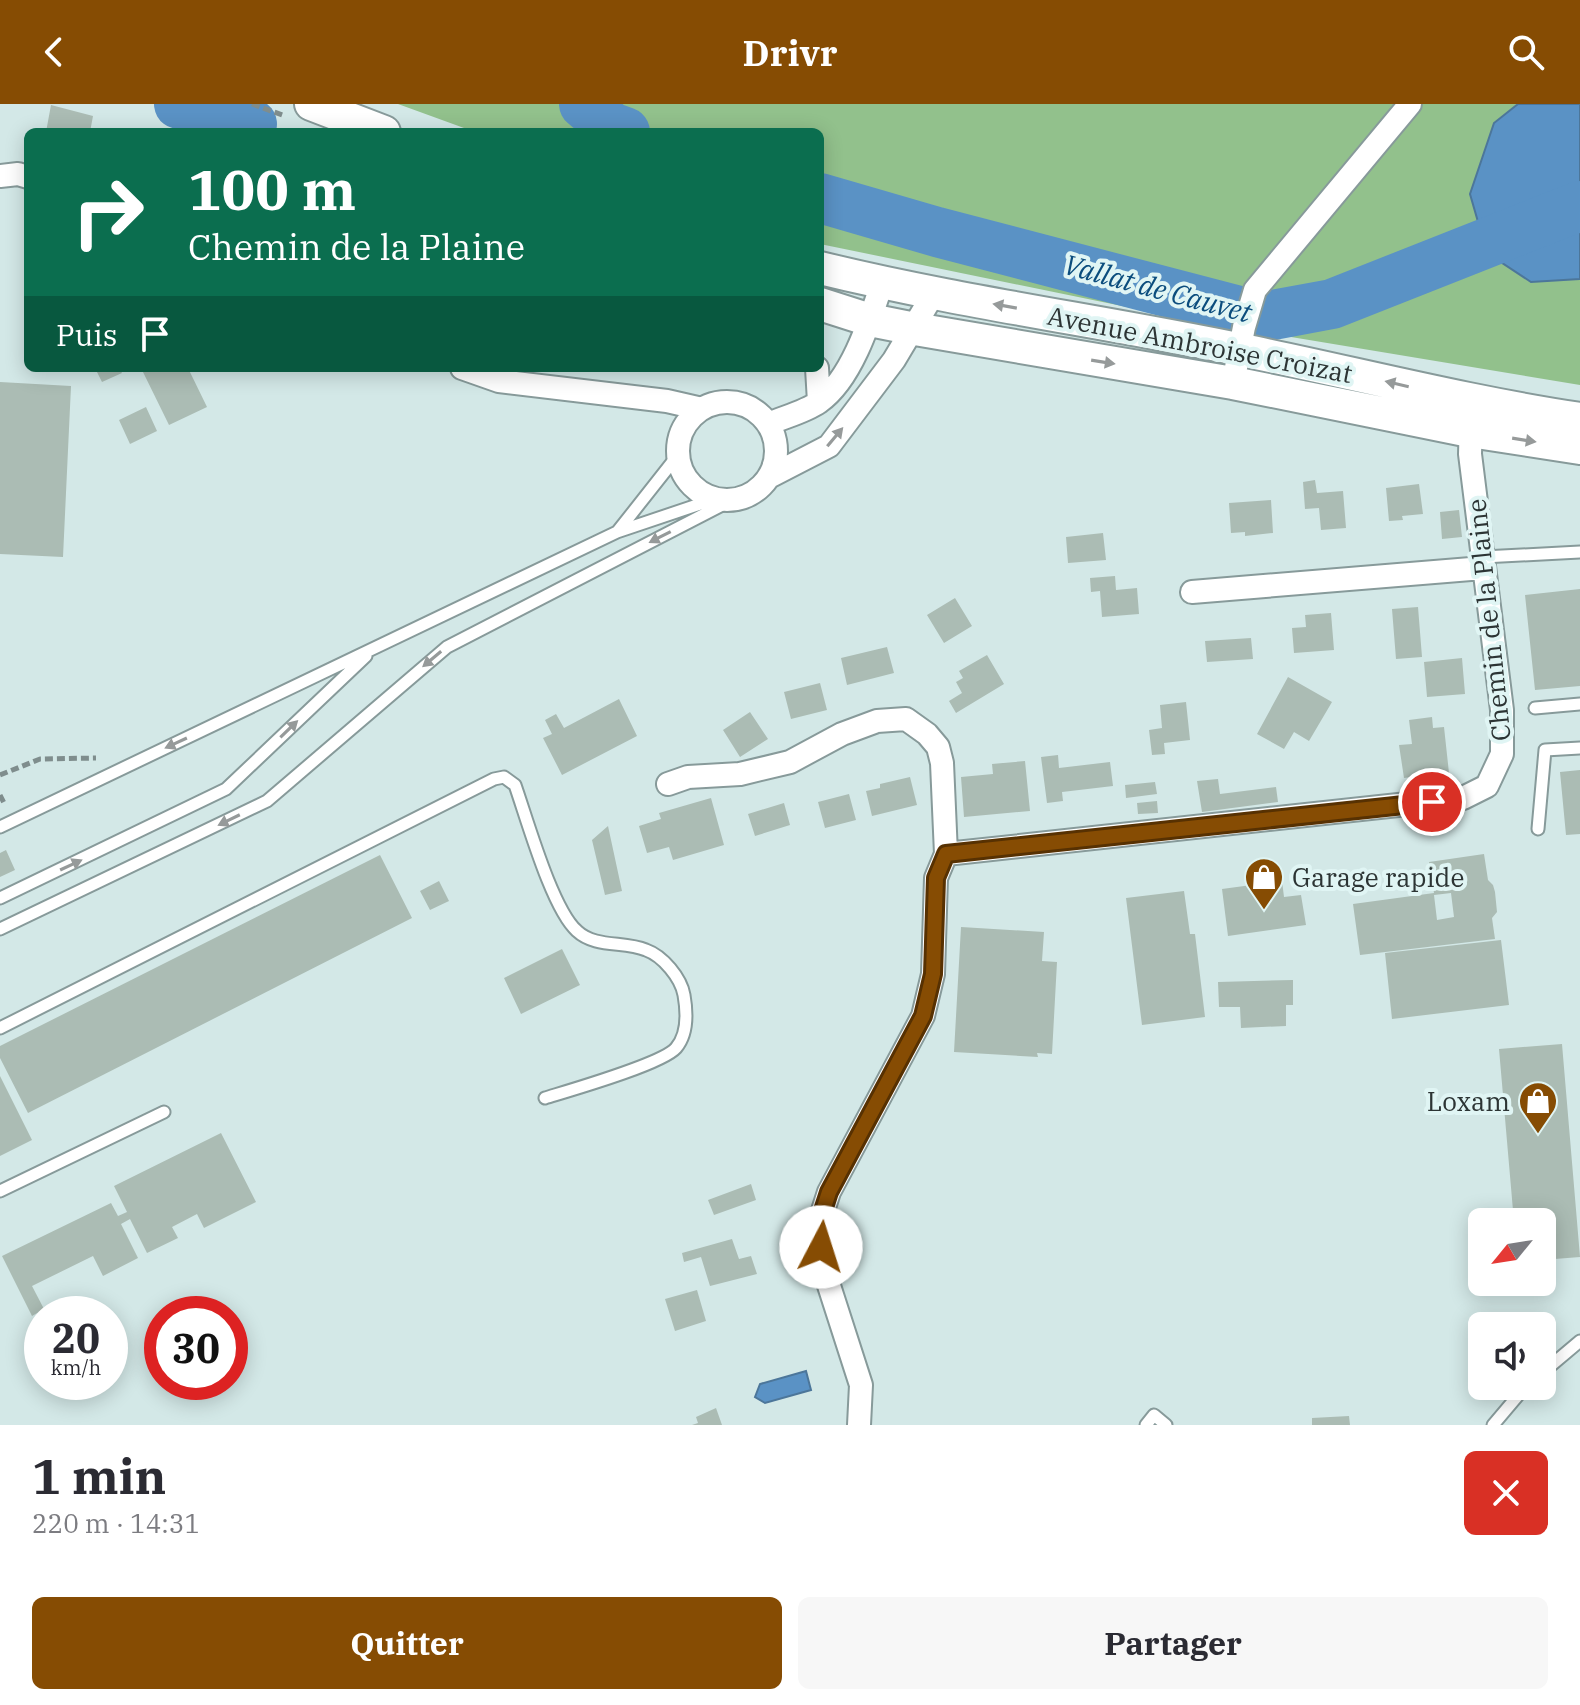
<!DOCTYPE html>
<html lang="fr">
<meta charset="utf-8">
<style>
body{margin:0;font-family:"IBM Plex Serif",serif;background:#f7f7f7;color:#2b2b33;height:100vh;display:flex;flex-direction:column;font-size:30px;white-space:nowrap}
*{box-sizing:border-box;margin:0}
p{font-size:26px;color:#7c7c81}
.icon{flex:none;width:44px;height:44px;fill:none;stroke:currentColor;stroke-width:2;stroke-linecap:round;stroke-linejoin:round}
.map{position:relative;height:1321px;overflow:hidden}
.panel{display:flex;flex-direction:column;background:#fff;flex:1}
.panel>*{flex:none}
.banner{position:absolute;left:24px;top:24px;width:800px;height:244px;border-radius:12px;box-shadow:0 4px 20px #0003;background:#0b6e4f;color:#fff;overflow:hidden}
.needle{width:52px;rotate:240deg}
.controls{position:absolute;left:1468px;top:1104px;display:grid;gap:16px}
.controls a{display:grid;place-items:center;width:88px;height:88px;border-radius:12px;background:#fff;box-shadow:0 4px 20px #0003;font-size:40px}
.speed{position:absolute;left:24px;top:1192px;display:flex;gap:16px;font-size:40px;font-weight:700;text-align:center}
.speed>*{display:grid;place-content:center;width:104px;height:104px;border-radius:50%;background:#fff;box-shadow:0 4px 20px #0003;line-height:1}
.speed small{font-size:20px;font-weight:400}
.speed .limit{border:12px solid #d22;background:#fff;color:#111}
.pin{position:absolute;display:grid;place-items:center;width:68px;height:68px;color:#fff;margin:-34px;border:4px solid #fff;border-radius:50%;box-shadow:0 2px 8px #0007}
.me{position:absolute;width:88px;margin:-44px;rotate:5deg;stroke-linejoin:round;filter:drop-shadow(0 0 6px #0008)}
.turn{display:flex;align-items:center;gap:28px;height:168px;padding:0 32px;font-size:36px}
.turn .icon{width:104px;height:104px;stroke-width:2.5}
.turn b{display:block;font-size:56px;line-height:68px}
.then{display:flex;align-items:center;height:76px;padding:0 32px;background:#0003;gap:16px;font-size:30px}
.round{display:grid;place-items:center;flex:none;width:84px;height:84px;border-radius:12px;background:#f7f7f7}
.overview{display:flex;align-items:center;justify-content:space-between;height:136px;padding:0 32px}
h1{font-size:48px;font-weight:700;line-height:60px}
.primary-button{display:flex;gap:16px;margin-top:auto;padding:16px 32px}
.primary-button a{flex:1;height:92px;border-radius:12px;background:#864c03;color:#fff;font-size:32px;font-weight:700;line-height:92px;text-align:center}
.primary-button a+a{background:#f7f7f7;color:#2b2b33}
header{display:flex;justify-content:space-between;align-items:center;height:104px;padding:0 32px;background:#864c03;color:#fff;font-size:36px;font-weight:700}
.map>svg:first-child{display:block}
</style>
<header><svg class="icon" aria-label="back" viewBox="0 0 24 24"><path d="M15 5l-7 7 7 7"/></svg>Drivr<svg class="icon" aria-label="search" viewBox="0 0 24 24"><circle cx="10" cy="10" r="6"/><path d="M15 15l6 6"/></svg></header>
<div class="map">
<svg width="1580" height="1321" viewBox="0 0 1580 1321">
<rect width="100%" height="100%" fill="#d3e8e7"/>
<!-- green -->
<path fill="#92c18c" d="M 398,0 L 1580,0 L 1580,281 L 1200,218 L 820,140 L 820,28 L 475,28 Z"/>
<!-- water -->
<path fill="#5a92c5" stroke="#4c769a" stroke-width="2" d="M 1518,0 L 1580,0 L 1580,175 L 1531,178 L 1487,149 L 1470,90 L 1494,19 Z
M 806,1267 L 811,1286 L 765,1299 L 755,1293 L 760,1280 Z"/>
<g fill="none" stroke-linecap="round" stroke-linejoin="round">
<!-- river -->
<path stroke="#5a92c5" stroke-width="50" d="M 179,0 L 252,20
M 584,0 L 611,23 L 625,28
M 820,94 L 937,128 L 1262,213 L 1332,200 L 1580,102"/>
</g>
<!-- building -->
<path fill="#abbcb4" fill-rule="evenodd" d="M 51,1 L 93,12 L 90,28 L 46,28 Z
M 95,264 L 119,264 L 122,269 L 102,278 Z
M 146,264 L 188,264 L 207,303 L 169,321 L 142,266 Z
M 0,278 L 71,282 L 63,453 L 0,450 Z
M 146,303 L 157,327 L 130,340 L 119,316 Z
M 1315,376 L 1317,389 L 1343,387 L 1346,424 L 1321,426 L 1319,404 L 1305,405 L 1303,378 Z
M 1419,380 L 1423,410 L 1402,412 L 1403,416 L 1389,417 L 1386,384 Z
M 1271,396 L 1273,429 L 1245,432 L 1245,428 L 1231,429 L 1229,399 Z
M 1459,406 L 1462,433 L 1442,435 L 1440,408 Z
M 1103,429 L 1106,456 L 1068,459 L 1066,433 Z
M 1115,472 L 1116,486 L 1137,484 L 1139,510 L 1102,513 L 1100,487 L 1091,488 L 1090,474 Z
M 1580,485 L 1580,582 L 1535,586 L 1525,491 Z
M 955,494 L 972,522 L 944,539 L 927,511 Z
M 1418,503 L 1422,553 L 1396,555 L 1392,505 Z
M 1331,509 L 1334,546 L 1294,549 L 1292,524 L 1306,523 L 1305,511 Z
M 1251,534 L 1253,555 L 1207,558 L 1205,537 Z
M 887,543 L 894,569 L 847,581 L 841,554 Z
M 987,551 L 1004,580 L 956,609 L 949,597 L 962,589 L 956,578 L 963,574 L 959,567 Z
M 1462,554 L 1465,590 L 1427,593 L 1424,558 Z
M 1288,573 L 1332,598 L 1309,637 L 1294,628 L 1284,645 L 1257,630 Z
M 820,579 L 827,606 L 791,615 L 784,588 Z
M 619,595 L 637,632 L 562,671 L 543,634 L 552,630 L 545,616 L 556,610 L 564,624 Z
M 1186,598 L 1190,636 L 1164,639 L 1165,650 L 1152,651 L 1149,626 L 1162,624 L 1160,601 Z
M 750,608 L 768,635 L 740,653 L 723,626 Z
M 1432,613 L 1433,624 L 1444,623 L 1449,669 L 1436,670 L 1437,679 L 1426,680 L 1425,671 L 1404,674 L 1399,641 L 1412,640 L 1409,616 Z
M 1058,651 L 1059,664 L 1110,658 L 1113,682 L 1062,688 L 1063,697 L 1047,699 L 1041,653 Z
M 1025,657 L 1030,707 L 964,713 L 961,673 L 993,670 L 992,660 Z
M 1580,666 L 1580,730 L 1566,731 L 1560,668 Z
M 910,673 L 917,701 L 872,712 L 866,687 L 880,684 L 880,680 Z
M 1218,675 L 1220,690 L 1276,683 L 1278,698 L 1202,708 L 1197,677 Z
M 1155,678 L 1157,690 L 1126,694 L 1125,681 Z
M 849,690 L 856,716 L 825,724 L 818,698 Z
M 711,694 L 724,741 L 673,756 L 669,743 L 647,749 L 639,722 L 661,715 L 659,709 Z
M 1157,697 L 1158,709 L 1138,710 L 1137,699 Z
M 784,699 L 790,721 L 755,732 L 748,710 Z
M 608,722 L 622,787 L 605,791 L 592,736 Z
M 6,746 L 15,766 L 0,773 L 0,749 Z
M 1484,750 L 1488,776 L 1493,781 L 1495,788 L 1497,808 L 1492,814 L 1495,835 L 1360,851 L 1353,800 L 1434,789 L 1429,758 ZM 1451,789 L 1454,813 L 1437,816 L 1434,791 Z
M 380,751 L 412,814 L 28,1009 L 0,954 L 0,942 Z
M 439,777 L 449,797 L 430,806 L 420,787 Z
M 1282,777 L 1284,793 L 1301,791 L 1306,821 L 1228,832 L 1222,785 Z
M 1184,787 L 1190,830 L 1195,830 L 1205,913 L 1142,921 L 1126,794 Z
M 961,823 L 1044,828 L 1042,857 L 1057,858 L 1052,950 L 1037,949 L 1038,953 L 954,948 Z
M 1501,836 L 1509,901 L 1392,915 L 1385,849 Z
M 562,845 L 580,881 L 521,910 L 504,874 Z
M 1293,876 L 1293,901 L 1286,901 L 1286,922 L 1241,924 L 1240,903 L 1219,903 L 1218,878 Z
M 1562,940 L 1580,1153 L 1542,1156 L 1542,1118 L 1514,1118 L 1499,945 Z
M 0,972 L 32,1036 L 0,1052 Z
M 221,1029 L 256,1098 L 204,1124 L 197,1110 L 172,1123 L 178,1134 L 147,1149 L 130,1115 L 121,1120 L 138,1154 L 103,1172 L 93,1152 L 32,1182 L 44,1205 L 32,1212 L 2,1152 L 111,1099 L 118,1112 L 127,1108 L 114,1082 Z
M 751,1080 L 756,1096 L 714,1111 L 708,1096 Z
M 732,1135 L 739,1155 L 751,1152 L 757,1170 L 710,1182 L 701,1153 L 684,1158 L 682,1149 Z
M 697,1186 L 706,1217 L 675,1227 L 665,1195 Z
M 716,1304 L 722,1321 L 692,1321 L 698,1319 L 696,1313 Z
M 1349,1312 L 1350,1321 L 1312,1321 L 1312,1314 Z"/>
<g fill="none" stroke-linecap="round" stroke-linejoin="round">
<defs>
<path id="lane" d="M 618,427 L 678,351
M 1483,453 L 1580,448
M 1535,604 L 1580,600
M 0,723 L 617,428 L 715,395
M 1538,725 L 1545,646 L 1580,644
M 0,794 L 226,685 L 366,552
M 0,825 L 267,697 L 447,543 L 730,397
M 0,924 L 494,675 L 504,673 L 515,681 C 527,715 552,805 577,827 C 595,844 624,837 646,846 C 663,852 681,874 684,891 C 687,908 688,930 676,944 C 662,960 571,986 545,994
M 0,1087 L 164,1008
M 1542,1269 L 1580,1237
M 1146,1321 L 1154,1311 L 1166,1321
M 1493,1321 L 1526,1282"/>
<path id="street" d="M 0,72 L 18,70 L 28,73
M 462,264 L 499,277 L 667,297 L 702,305
M 817,264 L 819,298
M 1233,279 L 1244,223 L 1255,186 L 1410,0
M678 347a49 49 0 1 1 98 0a49 49 0 1 1-98 0Z
M 768,320 C 784,313 805,308 819,298 C 852,275 870,216 882,179
M 769,373 L 829,342 L 894,256 L 934,189
M 1192,488 L 1483,464
M 668,680 L 688,673 L 740,670 L 790,658 L 842,630 L 877,617 L 906,615 L 927,630 L 938,643 L 942,659 L 946,750 L 936,774 L 933,870 L 923,912 L 829,1088 L 818,1122 L 823,1163 L 861,1281 L 859,1321
M 946,750 L 1463,694 L 1487,682 L 1502,650 L 1502,606 L 1470,350 L 1471,316"/>
<path id="secondary" d="M 311,0 L 384,28
M 820,164 C 959,198 1102,217 1242,246 C 1355,269 1466,298 1580,315
M 820,200 L 870,216 L 915,225 L 1233,279 L 1470,327 L 1580,344"/>
</defs>
<!-- lane casing -->
<use href="#lane" stroke="#879a9a" stroke-width="15"/>
<!-- street casing -->
<use href="#street" stroke="#879a9a" stroke-width="26"/>
<!-- secondary casing -->
<use href="#secondary" stroke="#879a9a" stroke-width="36"/>
<!-- path -->
<path stroke="#7f8d8d" stroke-width="5" stroke-dasharray="8 4" stroke-linecap="butt" d="M 252,0 L 285,12
M 0,671 L 40,655 L 96,654
M 0,691 L 5,701"/>
<!-- lane -->
<use href="#lane" stroke="#fff" stroke-width="11"/>
<!-- street -->
<use href="#street" stroke="#fff" stroke-width="22"/>
<!-- secondary -->
<use href="#secondary" stroke="#fff" stroke-width="32"/>
</g>
<!-- one-way arrows -->
<defs><path id="oneway-solid" d="M-6-.8H1V-3.2L6.5 0L1 3.2V.8H-6Z" transform="scale(2)"/></defs>
<g fill="#969a9a">
<use href="#oneway-solid" transform="translate(1005 202) rotate(-170)"/>
<use href="#oneway-solid" transform="translate(1103 258) rotate(9)"/>
<use href="#oneway-solid" transform="translate(1397 280) rotate(-167)"/>
<use href="#oneway-solid" transform="translate(835 333) rotate(-50)"/>
<use href="#oneway-solid" transform="translate(1524 336) rotate(9)"/>
<use href="#oneway-solid" transform="translate(660 433) rotate(153)"/>
<use href="#oneway-solid" transform="translate(432 555) rotate(140)"/>
<use href="#oneway-solid" transform="translate(289 625) rotate(-44)"/>
<use href="#oneway-solid" transform="translate(176 639) rotate(155)"/>
<use href="#oneway-solid" transform="translate(229 716) rotate(154)"/>
<use href="#oneway-solid" transform="translate(71 761) rotate(-25)"/>
</g>
<g fill="none" stroke-linecap="round" stroke-linejoin="round">
<defs>
<path id="route" d="M 821,1143 L 818,1122 L 829,1088 L 923,912 L 933,870 L 936,774 L 946,750 L 1432,698"/>
</defs>
<!-- route casing -->
<use href="#route" stroke="#573102" stroke-width="20"/>
<!-- route -->
<use href="#route" stroke="#864c03" stroke-width="14"/>
</g>
<!-- icons -->
<defs>
<symbol id="shop-pin" viewBox="-11 -11 22 30"><path d="M0 17L-7.5 6A9.5 9.5 0 1 1 7.5 6Z" fill="#864c03" stroke="#e0f5f4"/><path d="M-5-2.5h2.3a2.7 3.5 0 0 1 5.4 0H5L5.5 6h-11ZM-1.5-2.5h3a1.5 2.3 0 0 0-3 0Z" fill="#fff"/></symbol>
</defs>
<g fill-rule="evenodd">
<use href="#shop-pin" x="1242" y="751" width="44" height="60"/>
<use href="#shop-pin" x="1516" y="975" width="44" height="60"/>
</g>
<g text-anchor="middle" dominant-baseline="central" stroke-width="8" stroke-linejoin="round" paint-order="stroke">
<!-- street labels -->
<g font-size="26" fill="#2c3434" stroke="#e0f5f4">
<text transform="translate(1200 240) rotate(11)">Avenue Ambroise Croizat</text>
<text transform="translate(1488 516) rotate(-96)">Chemin de la Plaine</text>
</g>
<!-- poi labels -->
<g font-size="26" fill="#2c3434" stroke="#e0f5f4" text-anchor="start">
<text x="1292" y="773">Garage rapide</text>
<text x="1510" y="997" text-anchor="end">Loxam</text>
</g>
<!-- water labels -->
<g font-size="28" font-style="italic" fill="#0b4d7d" stroke="#e0f5f4">
<text transform="translate(1158 184) rotate(15)">Vallat de Cauvet</text>
</g>
</g>
</svg>
<div class="controls">
<a><svg class="needle" viewBox="-14 -14 28 28"><path d="M0-13l5 13h-10z" fill="#e53935"/><path d="M0 13l5-13h-10z" fill="#7c7c81"/></svg></a>
<a><svg class="icon" aria-label="sound" viewBox="0 0 24 24"><path d="M4 9h4l5-4v14l-5-4H4zM17 9q2 3 0 6"/></svg></a>
</div>
<div class="speed"><div>20<small>km/h</small></div><div class="limit">30</div></div>
<div class="pin" style="left:1432px;top:698px;background:#d93025"><svg class="icon" aria-label="arrive" viewBox="0 0 24 24"><path d="M6 21V4h12l-3 4 3 4H6"/></svg></div>
<svg class="me" style="left:821px;top:1143px" viewBox="-20 -20 40 40"><circle r="19" fill="#fff"/><path d="M0-13L10 11 0 6-10 11z" fill="#864c03"/></svg>
<div class="banner">
<div class="turn"><svg class="icon" aria-label="right" viewBox="0 0 24 24"><path d="M7 20v-9h11M14 6l5 5-5 5"/></svg><div><b>100 m</b>Chemin de la Plaine</div></div>
<div class="then">Puis<svg class="icon" aria-label="arrive" viewBox="0 0 24 24"><path d="M6 21V4h12l-3 4 3 4H6"/></svg></div>
</div>
</div>
<section class="panel">
<div class="overview"><div><h1>1 min</h1><p>220 m · 14:31</p></div><a class="round" style="background:#d93025;color:#fff"><svg class="icon" aria-label="close" viewBox="0 0 24 24"><path d="M6 6l12 12M18 6L6 18"/></svg></a></div>
<div class="primary-button"><a>Quitter</a><a>Partager</a></div>
</section>
